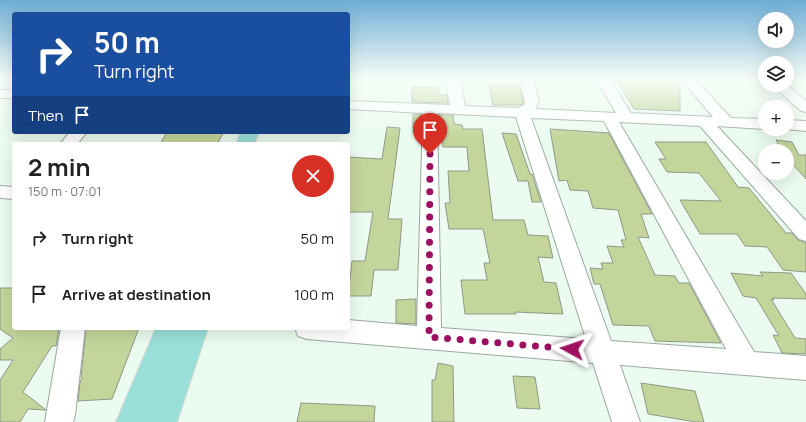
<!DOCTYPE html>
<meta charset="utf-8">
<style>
body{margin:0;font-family:Manrope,sans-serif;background:#f2f2f2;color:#222;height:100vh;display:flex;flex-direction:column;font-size:15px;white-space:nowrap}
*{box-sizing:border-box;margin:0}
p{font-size:13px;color:#767676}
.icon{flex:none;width:22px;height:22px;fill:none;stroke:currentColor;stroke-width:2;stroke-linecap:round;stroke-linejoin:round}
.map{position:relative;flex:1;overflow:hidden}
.panel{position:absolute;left:12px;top:142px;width:338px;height:188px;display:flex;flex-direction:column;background:#fff;border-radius:4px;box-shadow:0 4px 16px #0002}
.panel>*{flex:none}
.guide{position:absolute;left:12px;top:12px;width:338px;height:122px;border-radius:4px;box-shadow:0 4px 16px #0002;background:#1a4fa0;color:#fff;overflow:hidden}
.fabs{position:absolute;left:758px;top:12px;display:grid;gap:8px}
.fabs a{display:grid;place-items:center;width:36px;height:36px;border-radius:50%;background:#fff;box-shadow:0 4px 16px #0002;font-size:20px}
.pin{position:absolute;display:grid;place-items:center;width:34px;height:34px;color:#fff;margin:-41px -17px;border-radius:50% 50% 50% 0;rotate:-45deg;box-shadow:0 0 4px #0007}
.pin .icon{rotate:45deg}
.me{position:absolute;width:44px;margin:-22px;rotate:275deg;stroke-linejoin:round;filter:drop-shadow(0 0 3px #0008)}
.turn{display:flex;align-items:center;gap:14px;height:84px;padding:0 16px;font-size:18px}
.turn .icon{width:52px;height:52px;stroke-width:2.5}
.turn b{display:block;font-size:28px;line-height:34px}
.then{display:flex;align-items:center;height:38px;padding:0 16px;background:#0003;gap:8px;font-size:15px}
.round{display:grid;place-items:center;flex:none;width:42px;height:42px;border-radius:21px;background:#f2f2f2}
.summary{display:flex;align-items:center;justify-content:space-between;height:68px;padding:0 16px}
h1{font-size:24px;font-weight:700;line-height:30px}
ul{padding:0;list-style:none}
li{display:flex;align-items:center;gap:12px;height:56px;padding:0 16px}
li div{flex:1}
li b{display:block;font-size:15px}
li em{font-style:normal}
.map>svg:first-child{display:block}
</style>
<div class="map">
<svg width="806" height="422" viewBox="0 0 806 422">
<rect width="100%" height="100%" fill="#ebfbef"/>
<!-- building -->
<path fill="#c3d59b" stroke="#919787" d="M 616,79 L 680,79 L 680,111 L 634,109 Z
M 489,84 L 519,84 L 523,101 L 523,104 L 520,105 L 493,105 Z
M 412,87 L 438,87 L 439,95 L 447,95 L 448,103 L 412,102 Z
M 413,114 L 421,114 L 421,128 L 413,128 Z
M 439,115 L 453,115 L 454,124 L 462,125 L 463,129 L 482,129 L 493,220 L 524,220 L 528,235 L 548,236 L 553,258 L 538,257 L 544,282 L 556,283 L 563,314 L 515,312 L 516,314 L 465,314 L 461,280 L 487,280 L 484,263 L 490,263 L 483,229 L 449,229 L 445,203 L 450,203 L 448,171 L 469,171 L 467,147 L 443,147 L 442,129 L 439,129 Z
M 387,127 L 400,128 L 388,219 L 402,219 L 398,270 L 374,270 L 371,296 L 348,296 L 352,261 L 365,261 L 373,212 L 348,212 L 348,157 L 382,159 Z
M 550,129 L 609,133 L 652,214 L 641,214 L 649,238 L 638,237 L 655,275 L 675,276 L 679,283 L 689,283 L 721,343 L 655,341 L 649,326 L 613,325 L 600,284 L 594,284 L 590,268 L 603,269 L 601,263 L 613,263 L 607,246 L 624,247 L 621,240 L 626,240 L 618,210 L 593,208 L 588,191 L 570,190 L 567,180 L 559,181 Z
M 167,132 L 224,132 L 217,144 L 160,144 Z
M 502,133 L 516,134 L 530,174 L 532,174 L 541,202 L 532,202 L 528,181 L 518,181 Z
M 776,140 L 792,142 L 799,155 L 806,155 L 806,179 L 787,158 L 787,151 L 782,151 Z
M 655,142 L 706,142 L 738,187 L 749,188 L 786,233 L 792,233 L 798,240 L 806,243 L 806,272 L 783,270 L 767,247 L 745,246 L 737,234 L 700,234 L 680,200 L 721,201 L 699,173 L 667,172 L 659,159 L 666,159 Z
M 760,272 L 791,273 L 806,294 L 806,299 L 773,298 L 774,300 L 771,299 L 795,338 L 806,339 L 806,354 L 782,353 L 773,335 L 779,336 L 756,298 L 743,296 L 731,273 L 763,276 Z
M 0,288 L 14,288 L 14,328 L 59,328 L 56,346 L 52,346 L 23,392 L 46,410 L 28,409 L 20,422 L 0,422 L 0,380 L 13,360 L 0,360 L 0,349 L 13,338 L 0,329 Z
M 416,299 L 416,324 L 396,323 L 396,300 Z
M 86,328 L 139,328 L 112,399 L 78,401 L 80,383 L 82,378 L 81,378 Z
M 438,363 L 453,366 L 454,422 L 432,422 L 432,380 L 435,380 Z
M 513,376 L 535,377 L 540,409 L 517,408 Z
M 641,383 L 695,391 L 704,422 L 696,422 L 648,414 Z
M 301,403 L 375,406 L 374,422 L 297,422 Z"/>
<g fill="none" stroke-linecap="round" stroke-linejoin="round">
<defs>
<path id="minor" d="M 446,79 L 460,79 L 465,106 L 518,108 L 524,105 L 525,101 L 519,79 L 533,79 L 539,101 L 536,109 L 616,113 L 596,79 L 609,79 L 631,113 L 713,117 L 681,79 L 695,79 L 731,118 L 765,119 L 765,129 L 717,126 L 806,221 L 806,241 L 799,239 L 700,126 L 619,122 L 754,352 L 806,356 L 806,380 L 620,365 L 640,422 L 612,422 L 593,363 L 307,339 L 298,336 L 295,328 L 348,328 L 348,320 L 417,326 L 423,113 L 348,109 L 348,101 L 450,105 ZM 437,113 L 516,117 L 586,339 L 441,328 ZM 531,118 L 604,121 L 726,349 L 611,341 Z
M 772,85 L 787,85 L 806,101 L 806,112 L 801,111 Z
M 0,90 L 14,90 L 14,98 L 0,98 Z
M 787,120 L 806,121 L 806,131 L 785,129 L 787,129 Z
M 70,132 L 87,132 L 77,144 L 60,144 Z
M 0,186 L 14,187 L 14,199 L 0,198 Z
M 61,328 L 85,328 L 75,415 L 73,422 L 45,422 Z"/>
<path id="major" d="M 241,132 L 259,132 L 254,144 L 236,144 Z
M 156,328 L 208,328 L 177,422 L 116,422 Z"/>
</defs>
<!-- minor casing -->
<use href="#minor" stroke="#99a99e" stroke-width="2"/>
<!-- major casing -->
<use href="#major" stroke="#d9dad9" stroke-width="2"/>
<!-- minor -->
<use href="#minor" fill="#fff" fill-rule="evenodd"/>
<!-- major -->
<use href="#major" fill="#9bdfd9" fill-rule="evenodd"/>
</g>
<!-- sky -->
<linearGradient id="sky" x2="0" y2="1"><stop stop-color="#6eadd5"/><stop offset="0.57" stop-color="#f6fdf8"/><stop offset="1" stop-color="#f6fdf8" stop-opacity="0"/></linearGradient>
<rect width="806" height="138" fill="url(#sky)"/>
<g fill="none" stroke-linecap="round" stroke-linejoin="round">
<!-- route -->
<path stroke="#9c105f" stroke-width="7" stroke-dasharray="0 12.6" d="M 430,154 L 429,337 L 572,349"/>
</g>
</svg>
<div class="fabs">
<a><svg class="icon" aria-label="sound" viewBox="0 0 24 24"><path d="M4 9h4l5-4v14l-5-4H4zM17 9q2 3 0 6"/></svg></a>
<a><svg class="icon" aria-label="layers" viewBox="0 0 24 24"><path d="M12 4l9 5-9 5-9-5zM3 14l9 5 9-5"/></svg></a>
<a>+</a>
<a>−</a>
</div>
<div class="pin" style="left:430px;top:154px;background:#d93025"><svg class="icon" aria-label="arrive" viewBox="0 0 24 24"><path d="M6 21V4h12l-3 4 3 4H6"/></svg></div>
<svg class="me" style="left:572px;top:349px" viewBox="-20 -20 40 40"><path d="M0-17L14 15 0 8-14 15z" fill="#9c105f" stroke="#fff" stroke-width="4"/></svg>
<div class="guide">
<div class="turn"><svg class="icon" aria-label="right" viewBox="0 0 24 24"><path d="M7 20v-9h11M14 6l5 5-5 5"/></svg><div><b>50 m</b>Turn right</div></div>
<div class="then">Then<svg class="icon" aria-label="arrive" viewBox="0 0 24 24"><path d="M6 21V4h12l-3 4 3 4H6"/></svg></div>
</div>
<section class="panel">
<div class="summary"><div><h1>2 min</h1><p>150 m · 07:01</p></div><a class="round" style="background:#d93025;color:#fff"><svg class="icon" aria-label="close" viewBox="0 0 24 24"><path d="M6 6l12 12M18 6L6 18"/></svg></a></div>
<ul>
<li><svg class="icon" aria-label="right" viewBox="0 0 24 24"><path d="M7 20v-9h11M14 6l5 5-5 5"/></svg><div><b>Turn right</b></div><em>50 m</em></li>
<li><svg class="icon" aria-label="arrive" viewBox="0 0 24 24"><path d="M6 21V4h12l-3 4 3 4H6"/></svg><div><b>Arrive at destination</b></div><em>100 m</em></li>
</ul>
</section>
</div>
